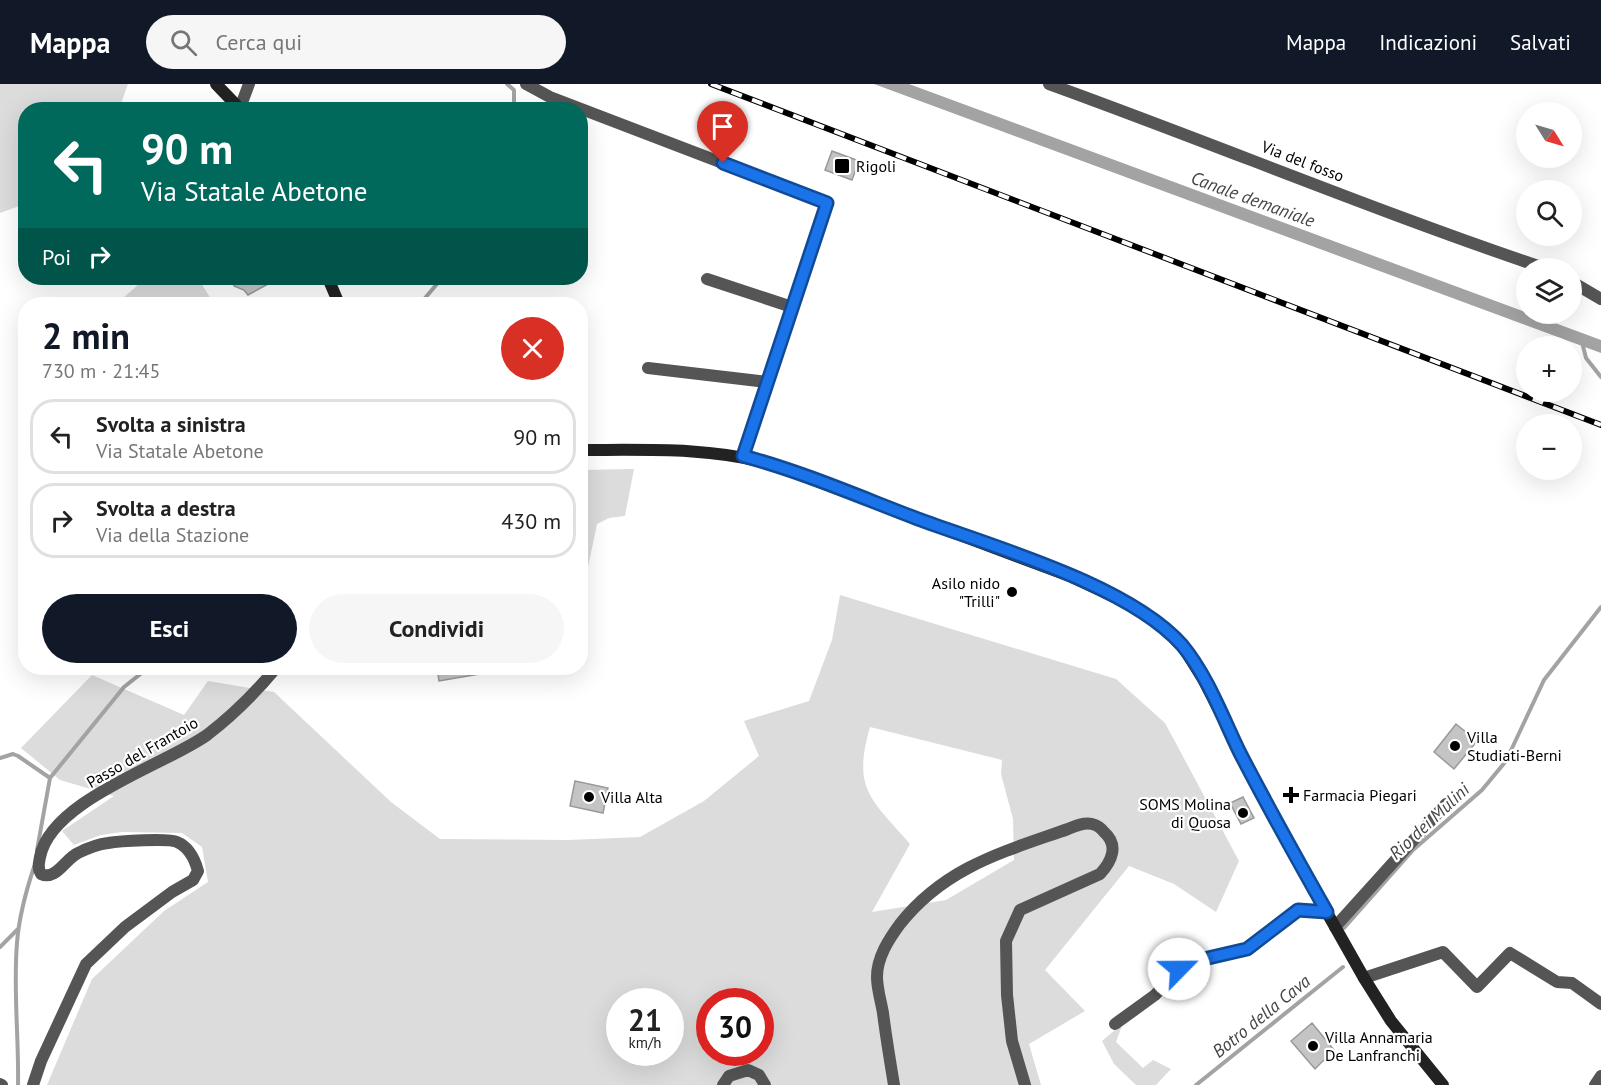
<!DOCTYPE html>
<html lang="it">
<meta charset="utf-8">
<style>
body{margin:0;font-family:"PT Sans",sans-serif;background:#f6f6f6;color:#222;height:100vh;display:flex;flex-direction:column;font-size:22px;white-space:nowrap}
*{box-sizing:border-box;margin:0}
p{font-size:20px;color:#767676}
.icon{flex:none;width:33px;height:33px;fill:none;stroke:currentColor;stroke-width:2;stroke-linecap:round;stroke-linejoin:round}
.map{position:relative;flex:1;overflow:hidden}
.panel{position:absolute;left:18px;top:213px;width:570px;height:378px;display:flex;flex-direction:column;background:#fff;border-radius:24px;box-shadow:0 6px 24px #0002}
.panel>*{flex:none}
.top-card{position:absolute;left:18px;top:18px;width:570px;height:183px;border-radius:24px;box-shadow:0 6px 24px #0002;background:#00695c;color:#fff;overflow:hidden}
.needle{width:39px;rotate:127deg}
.controls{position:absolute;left:1516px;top:18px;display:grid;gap:12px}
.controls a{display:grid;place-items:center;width:66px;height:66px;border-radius:50%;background:#fff;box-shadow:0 6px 24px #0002;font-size:30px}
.speed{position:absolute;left:606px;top:904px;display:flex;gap:12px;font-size:30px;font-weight:700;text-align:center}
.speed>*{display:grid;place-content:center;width:78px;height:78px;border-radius:50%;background:#fff;box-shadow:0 6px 24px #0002;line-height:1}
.speed small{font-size:15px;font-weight:400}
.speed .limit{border:9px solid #d22;background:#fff;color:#111}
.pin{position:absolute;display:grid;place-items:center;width:51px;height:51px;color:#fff;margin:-62px -26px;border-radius:50% 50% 50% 0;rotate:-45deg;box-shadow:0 0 6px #0007}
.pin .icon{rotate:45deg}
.me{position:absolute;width:66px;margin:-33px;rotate:67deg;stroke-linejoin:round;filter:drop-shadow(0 0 4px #0008)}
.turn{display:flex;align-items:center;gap:21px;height:126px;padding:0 24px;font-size:27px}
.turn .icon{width:78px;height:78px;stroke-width:2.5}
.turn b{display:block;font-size:42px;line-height:51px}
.then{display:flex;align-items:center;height:57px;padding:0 24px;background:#0003;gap:12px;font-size:22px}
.round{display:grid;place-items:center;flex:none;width:63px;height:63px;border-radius:32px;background:#f6f6f6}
.overview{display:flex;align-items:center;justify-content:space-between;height:102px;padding:0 24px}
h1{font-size:36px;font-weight:700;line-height:45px;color:#111827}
.cta{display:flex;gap:12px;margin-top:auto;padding:12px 24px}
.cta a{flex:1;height:69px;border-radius:36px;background:#111827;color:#fff;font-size:24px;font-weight:700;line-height:69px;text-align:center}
.cta a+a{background:#f6f6f6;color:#222}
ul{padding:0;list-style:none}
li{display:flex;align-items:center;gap:18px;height:75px;margin:0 12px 9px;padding:0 12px;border:3px solid #e0e0e0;border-radius:24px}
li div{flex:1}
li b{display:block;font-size:22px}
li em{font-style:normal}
header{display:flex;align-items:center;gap:36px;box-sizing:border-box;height:84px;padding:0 30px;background:#111827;color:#fff}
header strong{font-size:28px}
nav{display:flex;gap:33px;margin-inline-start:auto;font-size:21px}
.search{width:420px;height:54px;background:#f6f6f6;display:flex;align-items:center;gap:15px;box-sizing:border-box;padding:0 21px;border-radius:33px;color:#767676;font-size:22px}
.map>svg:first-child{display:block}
</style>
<header>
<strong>Mappa</strong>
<div class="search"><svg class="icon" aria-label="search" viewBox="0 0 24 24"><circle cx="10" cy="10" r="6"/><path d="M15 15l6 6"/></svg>Cerca qui</div>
<nav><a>Mappa</a><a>Indicazioni</a><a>Salvati</a></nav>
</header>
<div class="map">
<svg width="1601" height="1001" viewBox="0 0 1601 1001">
<rect width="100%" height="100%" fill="#fff"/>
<!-- green -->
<path fill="#dcdcdc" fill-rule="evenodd" d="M 0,0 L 128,0 L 119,25 L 26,26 L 25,120 L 0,129 Z
M 146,194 L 198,194 L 214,220 L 116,220 Z
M 634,385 L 625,432 L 609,434 L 597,440 L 582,512 L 581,547 L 581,386 Z
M 840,511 L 1116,595 L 1165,639 L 1239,777 L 1216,828 L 1174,800 L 1129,782 L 1045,886 L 1085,927 L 1029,960 L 1041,1001 L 47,1001 L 92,895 L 164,827 L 208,798 L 202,763 L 182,749 L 122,748 L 101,751 L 74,761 L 62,747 L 114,712 L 60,696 L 21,664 L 92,591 L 184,631 L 208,597 L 274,608 L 391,718 L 440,755 L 569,756 L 640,753 L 704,717 L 759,672 L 744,637 L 809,617 L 832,556 ZM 870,643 L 1002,676 L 1001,690 L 1013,735 L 1014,776 L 946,816 L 872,828 L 910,760 C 871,715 852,706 870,643 ZM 620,918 L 670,918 L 670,969 L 620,969 ZM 710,918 L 760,918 L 760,969 L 710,969 Z
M 1123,939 L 1116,958 L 1143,984 L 1153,976 L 1171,985 L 1156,1001 L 1136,1001 L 1114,980 L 1102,957 Z"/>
<!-- water -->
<path fill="#a3a3a3" d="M 874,0 L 909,0 L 1601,256 L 1601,269 Z"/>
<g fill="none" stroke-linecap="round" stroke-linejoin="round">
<!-- stream -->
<path stroke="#a3a3a3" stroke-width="4" d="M 507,0 L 514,6 L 514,26
M 420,220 L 442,194
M 1582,258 L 1586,274 L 1601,293
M 0,674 L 13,670 L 18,672 L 50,694
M 37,766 L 50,694 L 124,603 L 148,584
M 1344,844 L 1413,766 L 1482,706 L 1506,677 L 1544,596 L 1601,523
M 0,863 L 18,845
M 18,1001 C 19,953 13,906 17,859 C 19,832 26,807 34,783
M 1196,1001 L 1343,883"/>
</g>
<!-- building -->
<path fill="#c4c4c4" stroke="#999" stroke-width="1.5" d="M 832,67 L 859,77 L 852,96 L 825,86 Z
M 233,194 L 279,194 L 248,211 L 244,206 L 234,202 Z
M 437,584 L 485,584 L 485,589 L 439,597 Z
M 1456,640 L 1477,657 L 1454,685 L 1434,668 Z
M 575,697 L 608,704 L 603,729 L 570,722 Z
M 1243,713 L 1254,734 L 1241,740 L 1230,719 Z
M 1312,939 L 1334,966 L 1315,985 L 1291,957 Z"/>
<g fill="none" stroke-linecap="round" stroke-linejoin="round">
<!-- minor -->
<path stroke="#555" stroke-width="12" d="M 526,0 L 550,13 L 827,119 L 743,372
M 1049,0 C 1215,60 1378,128 1544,184
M 707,195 L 792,223
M 1572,198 L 1601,215
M 648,284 L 767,298
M 1335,843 L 1446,720
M 1364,894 L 1443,868 L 1477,903 L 1510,869 L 1557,898 L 1572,899 L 1601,920
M 1115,940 L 1155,911 L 1179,885 L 1195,877 L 1247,865 L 1298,826 L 1327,828
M 0,1000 L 2,1001
M 33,1001 L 41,977 L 86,880 L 125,843 L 172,808 L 193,796 L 198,787 C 195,776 189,763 177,758 C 169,754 119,757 108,759 C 99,760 86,765 78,769 C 65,775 56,797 41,790 C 37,784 39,779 40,773 C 51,716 165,681 207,651 C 233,631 256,608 276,584
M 1595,1001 L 1601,992"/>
<!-- tertiary -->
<path stroke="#555" stroke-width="12" d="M 240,24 L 249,0
M 723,1001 L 729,992 L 748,986 L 759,991 L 765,1001
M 894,1001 C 890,977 886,953 883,929 C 881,917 877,905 877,893 C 877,873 889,855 900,840 C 945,783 1003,768 1068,745 C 1075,742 1084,738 1092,740 C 1096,741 1101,744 1104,748 C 1119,761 1112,777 1100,790 L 1020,826 L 1006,857 L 1007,911 L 1012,957 L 1025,1001"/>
<!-- secondary -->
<path stroke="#222" stroke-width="12" d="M 216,0 L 241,26
M 328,194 L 339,220
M 580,366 C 645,366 709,363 771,380 L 1072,493 L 1123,517 L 1161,541 L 1183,563 L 1203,595 L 1287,758 L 1364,894 L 1391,937 L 1443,1001"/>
<defs>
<path id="rail" d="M 711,0 L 1601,341"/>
</defs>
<!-- rail casing -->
<use href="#rail" stroke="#000" stroke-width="6"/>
<!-- rail -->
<use href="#rail" stroke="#fff" stroke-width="4" stroke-dasharray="11" stroke-linecap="butt"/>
</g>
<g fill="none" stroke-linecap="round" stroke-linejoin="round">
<defs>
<path id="route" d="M 723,79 L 827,119 L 743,372 C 803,388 860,413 918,435 C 994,463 1129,501 1182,561 C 1207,591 1223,634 1240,669 C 1268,723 1297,775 1327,828 L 1298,826 L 1247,865 L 1195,877 L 1179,885"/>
</defs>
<!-- route casing -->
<use href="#route" stroke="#114b97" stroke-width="15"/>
<!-- route -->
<use href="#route" stroke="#1a73e8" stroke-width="10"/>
</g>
<!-- markers -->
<g fill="#000" stroke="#fff" stroke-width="2">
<rect x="834" y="74" width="16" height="16" rx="3"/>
<circle cx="1012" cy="508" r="6"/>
<circle cx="1455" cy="662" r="6"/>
<path d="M1288 702h6v6h6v6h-6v6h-6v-6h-6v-6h6z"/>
<circle cx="589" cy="713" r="6"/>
<circle cx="1243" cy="729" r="6"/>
<circle cx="1313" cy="962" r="6"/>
</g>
<g text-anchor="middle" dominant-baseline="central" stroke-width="4.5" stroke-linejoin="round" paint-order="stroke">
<!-- street labels -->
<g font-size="16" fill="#000" stroke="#fff">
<text transform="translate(1303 77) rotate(21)">Via del fosso</text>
<text transform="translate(142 668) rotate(-30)">Passo del Frantoio</text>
</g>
<!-- poi labels -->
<g font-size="16" fill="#000" stroke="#fff" text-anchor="start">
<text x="856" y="82">Rigoli</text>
<text x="1000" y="499" text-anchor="end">Asilo nido<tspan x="1000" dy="18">"Trilli"</tspan></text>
<text x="1467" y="653">Villa<tspan x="1467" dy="18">Studiati-Berni</tspan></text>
<text x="1303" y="711">Farmacia Piegari</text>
<text x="601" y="713">Villa Alta</text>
<text x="1231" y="720" text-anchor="end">SOMS Molina<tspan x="1231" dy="18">di Quosa</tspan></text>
<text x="1325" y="953">Villa Annamaria<tspan x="1325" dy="18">De Lanfranchi</tspan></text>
</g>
<!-- water labels -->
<g font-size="18" font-style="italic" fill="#444" stroke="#fff">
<text transform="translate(1253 115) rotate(20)">Canale demaniale</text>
<text transform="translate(1429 737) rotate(-43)">Rio dei Mulini</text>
<text transform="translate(1261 932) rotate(-39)">Botro della Cava</text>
</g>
</g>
</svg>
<div class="controls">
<a><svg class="needle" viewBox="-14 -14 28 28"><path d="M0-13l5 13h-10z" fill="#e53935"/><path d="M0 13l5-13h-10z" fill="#767676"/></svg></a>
<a><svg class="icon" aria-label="search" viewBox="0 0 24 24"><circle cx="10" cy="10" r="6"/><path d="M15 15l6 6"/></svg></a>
<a><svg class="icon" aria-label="layers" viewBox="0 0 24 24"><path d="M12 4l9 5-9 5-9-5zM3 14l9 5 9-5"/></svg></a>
<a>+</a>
<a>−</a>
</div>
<div class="speed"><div>21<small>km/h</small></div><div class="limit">30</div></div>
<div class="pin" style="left:723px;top:79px;background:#d93025"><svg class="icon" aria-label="arrive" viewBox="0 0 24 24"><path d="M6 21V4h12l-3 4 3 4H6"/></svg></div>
<svg class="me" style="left:1179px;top:885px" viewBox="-20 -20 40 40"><circle r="19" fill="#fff"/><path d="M0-13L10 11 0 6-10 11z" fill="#1a73e8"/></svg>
<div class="top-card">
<div class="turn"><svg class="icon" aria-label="left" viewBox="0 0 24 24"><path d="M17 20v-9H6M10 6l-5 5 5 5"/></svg><div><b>90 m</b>Via Statale Abetone</div></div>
<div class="then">Poi<svg class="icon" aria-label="right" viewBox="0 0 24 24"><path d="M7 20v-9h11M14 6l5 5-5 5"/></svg></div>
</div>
<section class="panel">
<div class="overview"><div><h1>2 min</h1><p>730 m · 21:45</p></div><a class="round" style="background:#d93025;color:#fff"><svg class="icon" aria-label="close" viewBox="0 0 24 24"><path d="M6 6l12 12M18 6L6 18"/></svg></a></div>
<ul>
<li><svg class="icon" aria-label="left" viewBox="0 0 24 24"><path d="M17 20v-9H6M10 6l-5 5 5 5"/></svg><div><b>Svolta a sinistra</b><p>Via Statale Abetone</p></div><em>90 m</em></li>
<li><svg class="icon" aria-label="right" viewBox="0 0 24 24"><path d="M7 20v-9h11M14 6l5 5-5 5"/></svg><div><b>Svolta a destra</b><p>Via della Stazione</p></div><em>430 m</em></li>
</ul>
<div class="cta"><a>Esci</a><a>Condividi</a></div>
</section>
</div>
